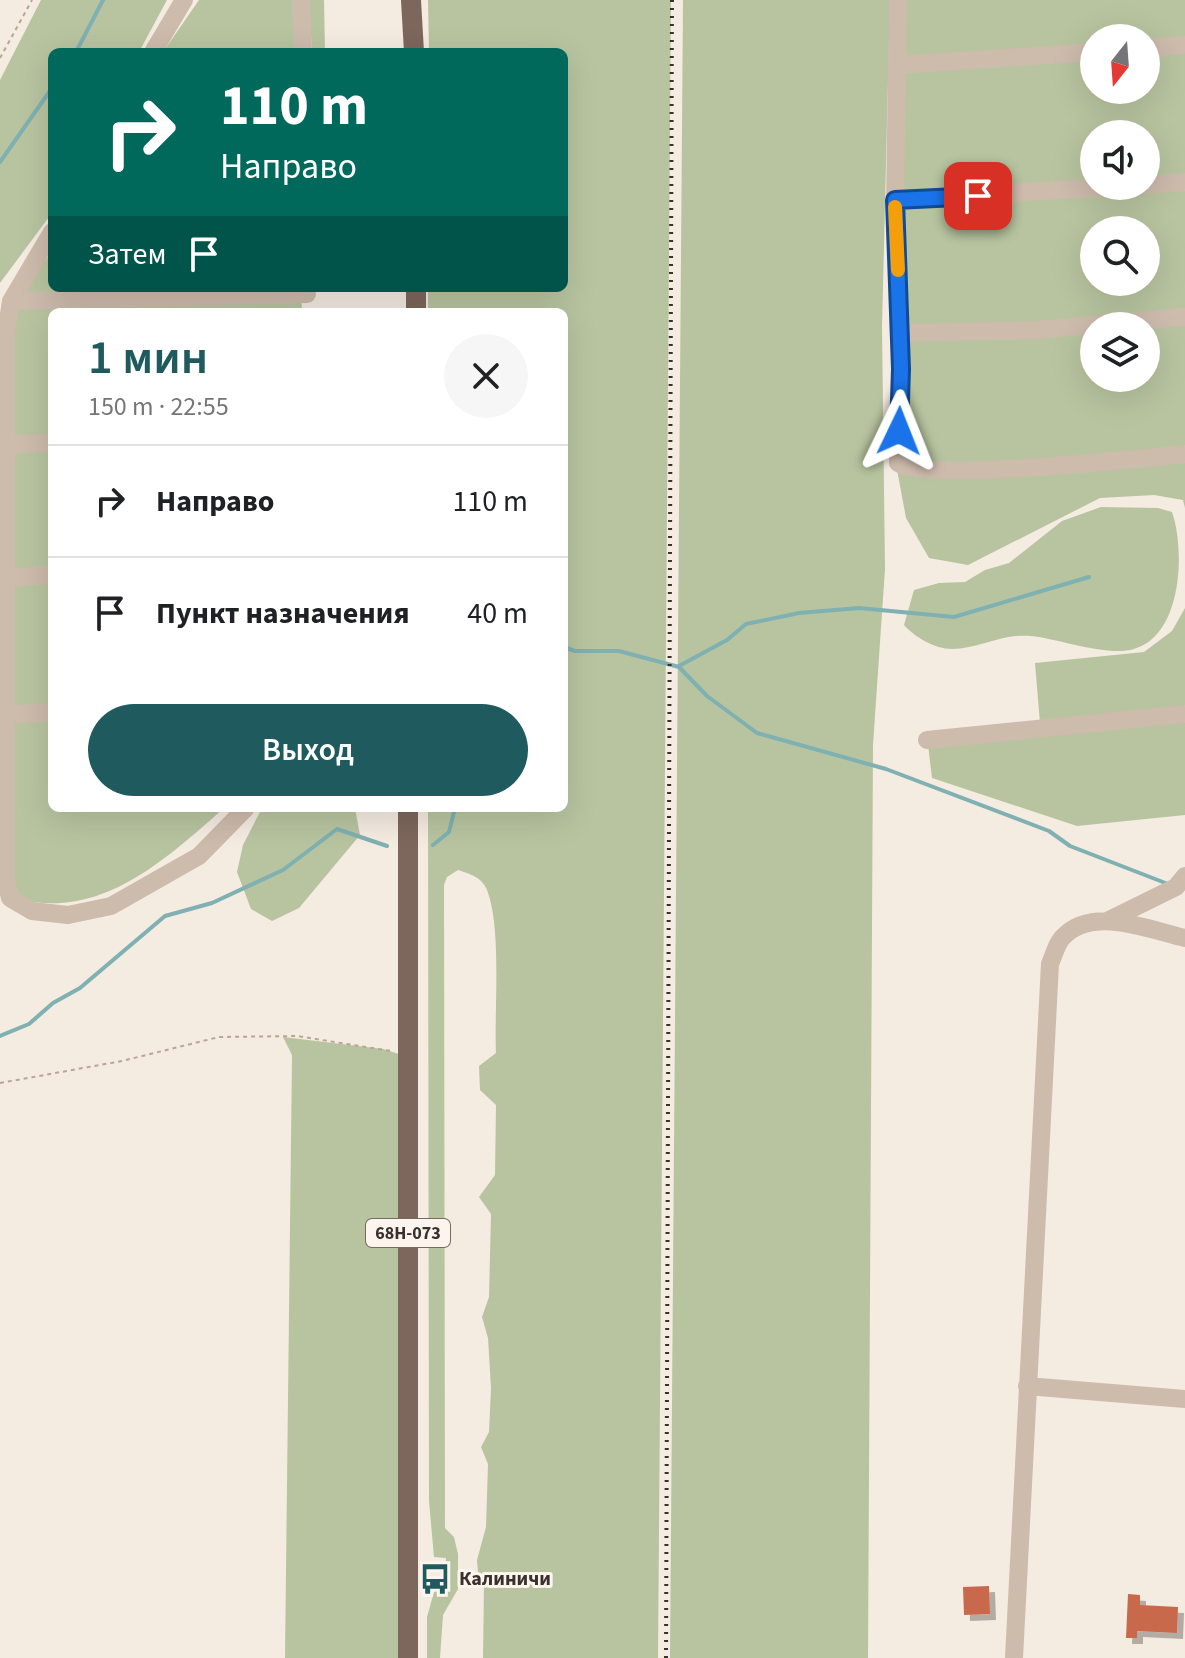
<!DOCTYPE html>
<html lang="ru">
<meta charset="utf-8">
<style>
body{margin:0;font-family:"Source Sans 3",sans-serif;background:#f6f6f6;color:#202124;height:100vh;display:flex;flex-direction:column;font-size:30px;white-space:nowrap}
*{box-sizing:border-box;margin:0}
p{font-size:26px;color:#757577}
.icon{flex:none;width:44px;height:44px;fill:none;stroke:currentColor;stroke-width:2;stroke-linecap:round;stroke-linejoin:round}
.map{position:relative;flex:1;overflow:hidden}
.drawer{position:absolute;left:48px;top:308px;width:520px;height:504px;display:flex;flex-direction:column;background:#fff;border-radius:12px;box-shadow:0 8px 32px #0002}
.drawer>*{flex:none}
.guide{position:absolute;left:48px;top:48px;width:520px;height:244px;border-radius:12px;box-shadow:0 8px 32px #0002;background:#00695c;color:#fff;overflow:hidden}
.needle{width:52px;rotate:197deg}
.controls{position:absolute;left:1080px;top:24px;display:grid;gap:16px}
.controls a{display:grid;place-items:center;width:80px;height:80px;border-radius:50%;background:#fff;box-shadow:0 8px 32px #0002;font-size:40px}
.pin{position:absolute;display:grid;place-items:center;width:68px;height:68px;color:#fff;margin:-34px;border-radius:16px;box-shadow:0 4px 12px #0006}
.me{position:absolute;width:88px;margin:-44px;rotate:2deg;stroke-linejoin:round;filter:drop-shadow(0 0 6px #0008)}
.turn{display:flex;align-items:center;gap:28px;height:168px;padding:0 40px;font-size:36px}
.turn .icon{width:104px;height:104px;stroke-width:2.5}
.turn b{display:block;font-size:56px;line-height:68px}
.then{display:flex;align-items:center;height:76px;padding:0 40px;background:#0003;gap:16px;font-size:30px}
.round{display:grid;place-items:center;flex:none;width:84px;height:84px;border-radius:42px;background:#f6f6f6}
.summary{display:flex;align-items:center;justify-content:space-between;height:136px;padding:0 40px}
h1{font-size:48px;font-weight:600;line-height:60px;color:#1f5a5e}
.button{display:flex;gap:16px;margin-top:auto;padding:16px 40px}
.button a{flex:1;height:92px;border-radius:48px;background:#1f5a5e;color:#fff;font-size:32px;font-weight:600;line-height:92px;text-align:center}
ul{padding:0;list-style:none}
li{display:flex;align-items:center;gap:24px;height:112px;padding:0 40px;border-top:2px solid #e0e0e0}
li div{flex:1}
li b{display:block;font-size:30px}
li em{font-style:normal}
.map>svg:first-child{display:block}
</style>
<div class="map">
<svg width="1185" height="1658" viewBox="0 0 1185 1658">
<defs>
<filter id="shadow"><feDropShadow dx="6" dy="6" stdDeviation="0" flood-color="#0004"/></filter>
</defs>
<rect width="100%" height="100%" fill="#f4ebe1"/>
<!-- green -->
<path fill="#b8c4a0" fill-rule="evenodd" d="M 41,0 L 167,0 L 139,52 L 52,52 L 52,213 L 0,283 L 0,80 Z
M 199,0 L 298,0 L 298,52 L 163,52 Z
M 309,0 L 324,0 L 325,52 L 312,52 Z
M 428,0 L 671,0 L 658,1658 L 483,1658 L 484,1584 L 478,1574 L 477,1560 L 486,1527 L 488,1464 L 481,1447 L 489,1432 L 491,1388 L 488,1338 L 482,1317 L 489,1297 L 491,1214 L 479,1197 L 495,1175 L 496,1105 L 480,1090 L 479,1066 L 496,1053 C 494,1008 502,929 487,890 C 482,877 470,874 458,870 L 447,877 L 444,885 L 445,1528 L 454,1537 L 458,1554 L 458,1589 L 443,1615 L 440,1658 L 427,1658 L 427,1617 L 436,1585 L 446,1585 L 446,1558 L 434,1557 L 429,1501 L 428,808 L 564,808 L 564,312 L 428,312 L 428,288 L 564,288 L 564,52 L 429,52 Z
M 683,0 L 890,0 L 882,327 L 885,569 L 873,745 L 868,1658 L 670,1658 Z
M 905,0 L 1185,0 L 1185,508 L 1183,500 L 1154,495 L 1100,498 L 968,565 L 929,558 L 906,518 L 896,464 ZM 1094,38 L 1146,38 L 1146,90 L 1094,90 ZM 1094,134 L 1146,134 L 1146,186 L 1094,186 ZM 1094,230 L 1146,230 L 1146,282 L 1094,282 ZM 1094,326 L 1146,326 L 1146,378 L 1094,378 Z
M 52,252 L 52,288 L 301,288 L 302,312 L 52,312 L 52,808 L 224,808 C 165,860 101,920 18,899 L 12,888 L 11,323 L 22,290 Z
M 1101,507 L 1158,508 L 1172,512 C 1185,549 1183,635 1134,649 C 1107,657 1060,639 1031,636 C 1003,633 979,649 952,649 C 934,649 915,637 904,625 L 914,590 L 939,583 L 965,582 L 985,570 L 1009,563 L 1062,521 Z
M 1185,608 L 1185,815 L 1077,826 L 932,778 L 928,745 L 1041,735 L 1035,663 L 1144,652 L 1172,631 Z
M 262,808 L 355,808 L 360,835 L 299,908 L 272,921 L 251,909 L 237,872 L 243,845 Z
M 283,1037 L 383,1049 L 399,1054 L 399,1658 L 285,1658 L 292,1055 Z"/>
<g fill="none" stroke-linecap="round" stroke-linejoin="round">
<!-- stream -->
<path stroke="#7fb0b2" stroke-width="4" d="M 76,52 L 103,0
M 0,162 L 52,88
M 564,647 L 575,651 L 619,651 L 679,667 L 707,696 L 757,733 L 886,769 L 1049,831 L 1070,846 L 1168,884
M 679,666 L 727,640 L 746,624 L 799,613 L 859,608 L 954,617 L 1089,577
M 433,845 L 449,832 L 455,808
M 0,1036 L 29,1024 L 53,1003 L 80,988 L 165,916 L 212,903 L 283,870 L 337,829 L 387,846"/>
</g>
<!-- building -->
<path fill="#c8694b" filter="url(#shadow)" d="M 989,1586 L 990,1614 L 964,1615 L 963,1587 Z
M 1128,1594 L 1140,1595 L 1140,1605 L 1178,1607 L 1177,1633 L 1137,1631 L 1137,1638 L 1126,1638 Z"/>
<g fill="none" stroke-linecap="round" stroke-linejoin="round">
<!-- path -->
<path stroke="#b9a596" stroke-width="2" stroke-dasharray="4 4" stroke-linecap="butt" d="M 0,58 L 32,0
M 0,1083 L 122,1061 L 219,1037 L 297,1036 L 391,1051"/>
<!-- minor -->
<path stroke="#cdbbac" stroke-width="18" d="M 301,0 L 303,52
M 898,0 L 895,204 L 901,369 L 898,463 C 914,483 1147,458 1185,454
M 1146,48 L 1185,45
M 153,52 L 184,0
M 898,65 L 1094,52
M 1146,185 L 1185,182
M 895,200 L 1129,186
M 52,232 L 11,301 L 6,334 L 6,578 L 52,575
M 11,301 L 307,294
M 900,333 L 1035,330 L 1185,317
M 0,445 L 52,443
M 6,578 L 6,881 L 10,898 L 32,911 L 68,915 L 111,906 L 199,856 L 246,808
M 5,715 L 52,712
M 927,740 L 1185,714
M 1107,921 L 1176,887 L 1185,876
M 1027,1386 L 1185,1399
M 1014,1658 L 1050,964 C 1054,955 1057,942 1064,936 C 1094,906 1150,930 1185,938"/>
<!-- major -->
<path stroke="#7d675c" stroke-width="20" d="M 411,0 L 414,52
M 416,312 L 416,288
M 408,1658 L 408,808"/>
<!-- rail -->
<path stroke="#3b302b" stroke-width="4" stroke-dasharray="2 6" stroke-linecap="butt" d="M 666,1658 L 672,0"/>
</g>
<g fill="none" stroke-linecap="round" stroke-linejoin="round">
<defs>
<path id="route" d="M 899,431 L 901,369 L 895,200 L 978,196"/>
</defs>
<!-- route casing -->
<use href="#route" stroke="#114b97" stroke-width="20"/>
<!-- route -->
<use href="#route" stroke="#1a73e8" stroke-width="14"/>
<!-- slow -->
<path stroke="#f59e0b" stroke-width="14" d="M 895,207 L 898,270"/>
</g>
<!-- icons -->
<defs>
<symbol id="bus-bare" viewBox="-9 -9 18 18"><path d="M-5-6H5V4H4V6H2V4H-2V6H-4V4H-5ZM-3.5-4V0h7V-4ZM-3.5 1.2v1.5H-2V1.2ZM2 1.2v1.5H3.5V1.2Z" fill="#1f5a5e" stroke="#fbf5ee" stroke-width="2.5" paint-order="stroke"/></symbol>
</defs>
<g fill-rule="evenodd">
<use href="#bus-bare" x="413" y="1557" width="44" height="44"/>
</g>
<g text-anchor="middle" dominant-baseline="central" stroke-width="6" stroke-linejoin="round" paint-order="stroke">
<!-- shield labels -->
<rect fill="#fbf5ee" stroke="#756b66" stroke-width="2" x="366" y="1219" width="84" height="28" rx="6"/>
<g font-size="18" font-weight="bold" fill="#3b302b">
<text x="408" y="1233">68Н-073</text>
</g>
<!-- poi labels -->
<g font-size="20" font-weight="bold" fill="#3b302b" stroke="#fbf5ee" text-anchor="start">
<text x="459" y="1579">Калиничи</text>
</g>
</g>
</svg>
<div class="controls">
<a><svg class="needle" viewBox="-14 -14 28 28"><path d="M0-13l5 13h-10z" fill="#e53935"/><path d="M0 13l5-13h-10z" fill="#757577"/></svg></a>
<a><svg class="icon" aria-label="sound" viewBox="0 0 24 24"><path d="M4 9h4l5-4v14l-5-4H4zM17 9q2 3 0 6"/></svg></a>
<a><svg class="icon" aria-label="search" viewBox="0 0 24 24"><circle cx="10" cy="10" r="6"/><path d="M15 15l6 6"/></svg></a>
<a><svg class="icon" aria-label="layers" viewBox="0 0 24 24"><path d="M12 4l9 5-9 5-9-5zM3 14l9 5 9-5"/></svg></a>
</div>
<div class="pin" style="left:978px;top:196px;background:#d93025"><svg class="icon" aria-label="arrive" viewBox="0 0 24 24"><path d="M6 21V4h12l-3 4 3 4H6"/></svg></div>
<svg class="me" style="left:899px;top:431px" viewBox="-20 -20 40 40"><path d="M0-17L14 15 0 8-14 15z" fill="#1a73e8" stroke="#fff" stroke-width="4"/></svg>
<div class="guide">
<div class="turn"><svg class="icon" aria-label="right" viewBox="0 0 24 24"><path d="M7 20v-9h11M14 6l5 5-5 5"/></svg><div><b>110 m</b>Направо</div></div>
<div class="then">Затем<svg class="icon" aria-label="arrive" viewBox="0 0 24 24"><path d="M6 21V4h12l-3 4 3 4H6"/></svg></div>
</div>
<section class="drawer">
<div class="summary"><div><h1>1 мин</h1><p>150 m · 22:55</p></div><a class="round"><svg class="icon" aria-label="close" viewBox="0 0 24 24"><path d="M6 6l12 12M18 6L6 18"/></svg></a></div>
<ul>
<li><svg class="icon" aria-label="right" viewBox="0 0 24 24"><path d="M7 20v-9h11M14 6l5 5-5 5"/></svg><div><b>Направо</b></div><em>110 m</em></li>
<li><svg class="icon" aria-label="arrive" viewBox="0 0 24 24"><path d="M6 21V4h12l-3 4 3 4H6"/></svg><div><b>Пункт назначения</b></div><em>40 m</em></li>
</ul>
<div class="button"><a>Выход</a></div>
</section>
</div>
